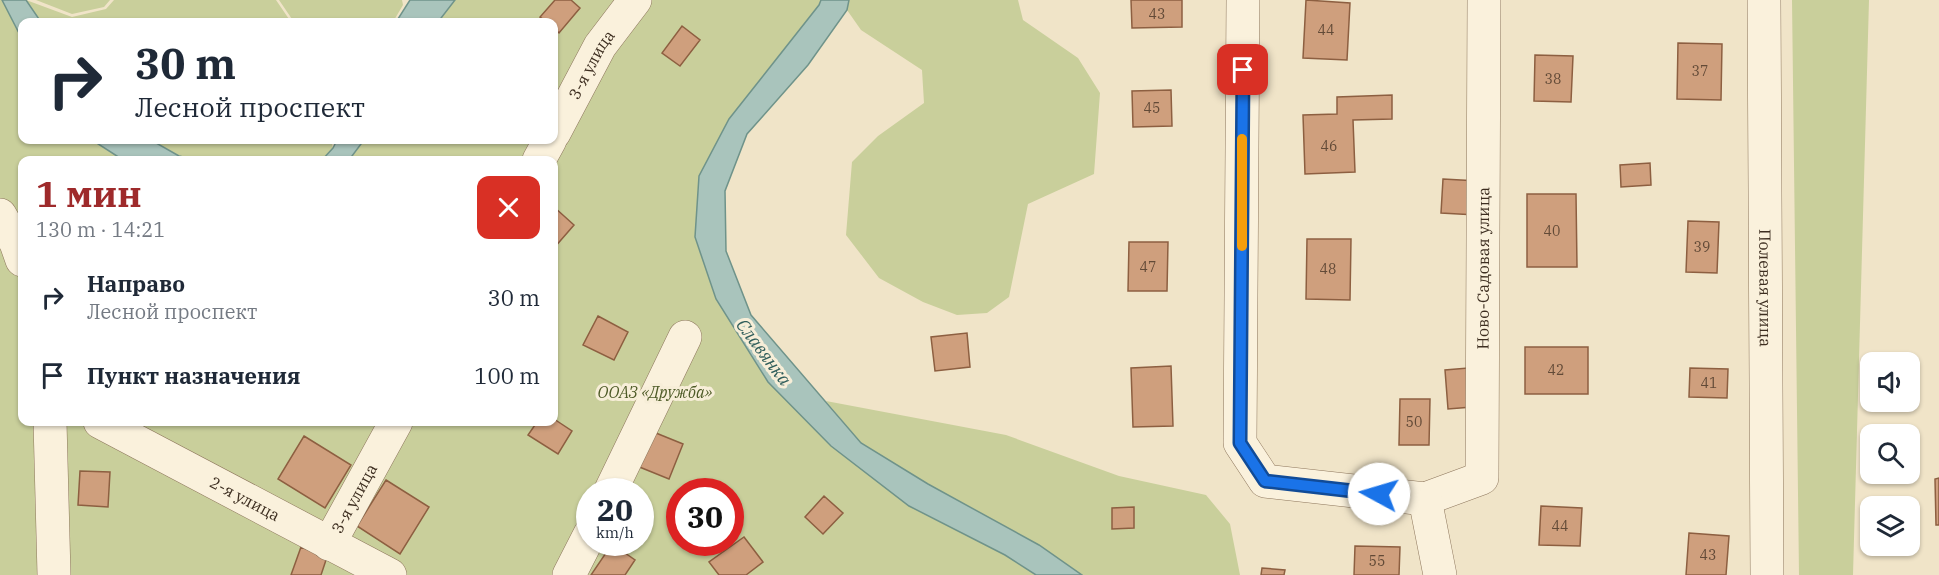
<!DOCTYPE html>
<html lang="ru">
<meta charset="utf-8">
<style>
body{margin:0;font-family:"IBM Plex Serif",serif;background:#f6f6f7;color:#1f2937;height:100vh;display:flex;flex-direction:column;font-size:22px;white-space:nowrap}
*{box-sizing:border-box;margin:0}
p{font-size:20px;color:#747a83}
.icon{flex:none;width:33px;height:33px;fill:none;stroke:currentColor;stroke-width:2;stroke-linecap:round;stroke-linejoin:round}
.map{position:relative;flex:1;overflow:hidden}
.sheet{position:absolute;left:18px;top:156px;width:540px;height:270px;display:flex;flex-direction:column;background:#fff;border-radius:12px;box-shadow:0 2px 4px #0004}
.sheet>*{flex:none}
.banner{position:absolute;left:18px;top:18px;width:540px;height:126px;border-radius:12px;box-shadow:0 2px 4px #0004;background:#fff;color:#1f2937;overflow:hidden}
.tools{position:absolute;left:1860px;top:352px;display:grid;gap:12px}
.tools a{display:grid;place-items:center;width:60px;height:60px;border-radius:12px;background:#fff;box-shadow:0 2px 4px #0004;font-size:30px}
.speed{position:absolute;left:576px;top:478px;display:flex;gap:12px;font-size:30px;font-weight:700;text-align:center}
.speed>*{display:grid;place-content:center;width:78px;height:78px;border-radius:50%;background:#fff;box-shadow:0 2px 4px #0004;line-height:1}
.speed small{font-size:15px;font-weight:400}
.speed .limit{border:9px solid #d22;background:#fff;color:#111}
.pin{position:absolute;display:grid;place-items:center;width:51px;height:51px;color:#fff;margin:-26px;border-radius:12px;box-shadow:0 3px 9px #0006}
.me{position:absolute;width:66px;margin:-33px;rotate:276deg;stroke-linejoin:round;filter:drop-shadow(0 0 4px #0008)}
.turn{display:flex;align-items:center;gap:21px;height:126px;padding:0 18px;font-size:27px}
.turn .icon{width:78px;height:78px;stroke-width:2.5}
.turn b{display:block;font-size:42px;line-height:51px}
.round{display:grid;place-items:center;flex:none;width:63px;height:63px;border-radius:12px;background:#f6f6f7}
.head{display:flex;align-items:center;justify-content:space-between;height:102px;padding:0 18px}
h1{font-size:36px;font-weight:800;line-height:45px;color:#9e2a2b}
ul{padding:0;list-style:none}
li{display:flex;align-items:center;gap:18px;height:78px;padding:0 18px}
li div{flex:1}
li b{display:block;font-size:22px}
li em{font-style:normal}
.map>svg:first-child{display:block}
</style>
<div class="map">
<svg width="1939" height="575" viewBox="0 0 1939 575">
<rect width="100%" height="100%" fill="#f0e4c8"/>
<!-- green -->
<path fill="#c9cf9b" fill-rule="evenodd" d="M 0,0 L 2,0 L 22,39 L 22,140 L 92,140 L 123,160 L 22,160 L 22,422 L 554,422 L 554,160 L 349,160 L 364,140 L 554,140 L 554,22 L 438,22 L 455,0 L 821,0 L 819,5 L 729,119 L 699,176 L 768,382 L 1005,555 L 1036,575 L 0,575 ZM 590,492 L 640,492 L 640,543 L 590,543 ZM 680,492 L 730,492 L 730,543 L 680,543 Z
M 26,0 L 72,17 L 106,9 L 114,0 L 276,0 L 291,22 L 41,22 Z
M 36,0 L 110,0 L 104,7 L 72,14 Z
M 279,0 L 402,0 L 403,5 L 393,22 L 294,22 Z
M 849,0 L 1018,0 L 1023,20 L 1078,58 L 1100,93 L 1094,174 L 1028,204 L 1009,297 L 987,313 L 957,315 L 923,302 L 879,278 L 846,235 L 852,162 L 878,136 L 924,103 L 922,70 L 861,30 L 847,10 Z
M 1792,0 L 1869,0 L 1853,575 L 1799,575 Z
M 151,140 L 331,140 L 333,148 L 322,160 L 196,160 L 179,156 Z
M 826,401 L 1006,435 L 1119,476 L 1206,495 L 1230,524 L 1240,575 L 1082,575 L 1039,545 L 928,484 L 861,443 Z"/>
<!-- water -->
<path fill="#a9c4bc" stroke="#6f938a" stroke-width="1.5" d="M 2,0 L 26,0 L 41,22 L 22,22 L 22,39 Z
M 410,0 L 455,0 L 438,22 L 396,22 Z
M 821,0 L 849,0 L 847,10 L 808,65 L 747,134 L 725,191 L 726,251 L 751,315 L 861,443 L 928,484 L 1039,545 L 1082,575 L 1036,575 L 1005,555 L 909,506 L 831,446 L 768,382 L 716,299 L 695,237 L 699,176 L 729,119 L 819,5 Z
M 92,140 L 151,140 L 179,156 L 196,160 L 123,160 Z
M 337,140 L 364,140 L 349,160 L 322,160 L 333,148 Z"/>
<!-- building -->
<path fill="#cf9f7d" stroke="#8d5f41" stroke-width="1.5" d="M 555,0 L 571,0 L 580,8 L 559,33 L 554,28 L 554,22 L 547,22 L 540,17 Z
M 1131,0 L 1182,0 L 1182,27 L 1132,28 Z
M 1306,0 L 1350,3 L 1347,60 L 1303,58 Z
M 682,26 L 700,40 L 680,66 L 662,53 Z
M 1678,43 L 1722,44 L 1721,100 L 1677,99 Z
M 1535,55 L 1573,56 L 1571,102 L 1534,101 Z
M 1171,90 L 1172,126 L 1133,127 L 1132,91 Z
M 1392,95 L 1392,119 L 1353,120 L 1355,172 L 1305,174 L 1303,115 L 1337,114 L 1337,97 Z
M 1650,163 L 1651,185 L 1621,187 L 1620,165 Z
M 1443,179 L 1478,181 L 1476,215 L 1441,213 Z
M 1527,194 L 1576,194 L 1577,267 L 1527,267 Z
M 554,207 L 574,225 L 554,248 Z
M 1688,221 L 1719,222 L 1717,273 L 1686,272 Z
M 1307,239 L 1351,239 L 1350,300 L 1306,299 Z
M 1129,242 L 1168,242 L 1167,291 L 1128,291 Z
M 598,316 L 628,332 L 614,360 L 583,345 Z
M 967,333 L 970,367 L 935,371 L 931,337 Z
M 1525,347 L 1588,347 L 1588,394 L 1525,394 Z
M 1171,366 L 1173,426 L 1133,427 L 1131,368 Z
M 1468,368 L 1472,407 L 1448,409 L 1445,370 Z
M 1690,368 L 1728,369 L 1727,398 L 1689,397 Z
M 1400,399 L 1430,399 L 1429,445 L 1399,445 Z
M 554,419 L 572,431 L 558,454 L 528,435 L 537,422 L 554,422 Z
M 651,431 L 683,444 L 669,479 L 637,466 Z
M 304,436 L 351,465 L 325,508 L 278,479 Z
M 80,471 L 110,472 L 108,507 L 78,505 Z
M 1939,478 L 1939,525 L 1936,525 L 1935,479 Z
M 386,480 L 429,507 L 400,554 L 357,526 Z
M 824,496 L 843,513 L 823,534 L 805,517 Z
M 1541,506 L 1582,508 L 1580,546 L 1539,545 Z
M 1134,507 L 1134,528 L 1112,529 L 1112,508 Z
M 1689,533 L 1729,536 L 1726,575 L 1686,575 Z
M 744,537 L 763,562 L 746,575 L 719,575 L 709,562 Z
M 612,544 L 635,560 L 625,575 L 591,575 Z
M 1355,546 L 1400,547 L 1399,575 L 1354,575 Z
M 301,547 L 327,557 L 321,575 L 291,575 Z
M 1262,568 L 1285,570 L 1284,575 L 1261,575 Z"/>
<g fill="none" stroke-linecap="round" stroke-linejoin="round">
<defs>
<g id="minor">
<path id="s1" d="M 1243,0 L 1240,443 L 1265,481 L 1425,499 L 1482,478 L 1484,0"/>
<path id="s2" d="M 1764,0 L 1767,575"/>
<path id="s3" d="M 554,133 L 600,46 L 635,0"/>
<path d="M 539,160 L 550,140"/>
<path d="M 0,215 L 16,243 L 22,260"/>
<path d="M 50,422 L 54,575"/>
<path id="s4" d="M 100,422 L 390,575"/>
<path d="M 610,492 L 685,337"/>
<path d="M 1425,499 L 1440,575"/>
<path id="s5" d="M 329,544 L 396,422"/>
<path d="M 569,575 L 590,534"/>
</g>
</defs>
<!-- minor casing -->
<use href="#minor" stroke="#8d765c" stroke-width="34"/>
<!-- minor -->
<use href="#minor" stroke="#faf1dc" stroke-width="33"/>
</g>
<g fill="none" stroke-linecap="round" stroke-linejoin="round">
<defs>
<path id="route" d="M 1243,70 L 1240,443 L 1265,481 L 1379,494"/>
</defs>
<!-- route casing -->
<use href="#route" stroke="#114b97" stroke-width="15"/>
<!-- route -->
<use href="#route" stroke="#1a73e8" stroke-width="10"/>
<!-- slow -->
<path stroke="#f59e0b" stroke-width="10" d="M 1242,246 L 1242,139"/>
</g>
<g text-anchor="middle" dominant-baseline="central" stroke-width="6" stroke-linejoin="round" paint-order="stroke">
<!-- number labels -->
<g font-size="14" fill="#624a37">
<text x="1157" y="14">43</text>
<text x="1326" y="30">44</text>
<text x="1700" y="71">37</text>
<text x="1553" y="79">38</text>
<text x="1152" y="108">45</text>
<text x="1329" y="146">46</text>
<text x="1552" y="231">40</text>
<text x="1702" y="247">39</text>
<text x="1148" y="267">47</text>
<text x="1328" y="269">48</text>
<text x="1556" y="370">42</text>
<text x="1709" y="383">41</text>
<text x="1414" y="422">50</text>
<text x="1560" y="526">44</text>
<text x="1708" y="555">43</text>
<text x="1377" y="561">55</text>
</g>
<!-- street labels -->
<g font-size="16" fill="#3d2e20" stroke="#f7eed8">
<text stroke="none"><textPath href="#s3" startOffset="78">3-я улица</textPath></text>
<text stroke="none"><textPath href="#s1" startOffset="920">Ново-Садовая улица</textPath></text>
<text stroke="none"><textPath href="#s2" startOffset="288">Полевая улица</textPath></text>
<text stroke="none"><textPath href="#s5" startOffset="52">3-я улица</textPath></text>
<text stroke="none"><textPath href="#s4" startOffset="164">2-я улица</textPath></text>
</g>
<!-- park labels -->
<g font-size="16" font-style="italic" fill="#4d5a26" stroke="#f7eed8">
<text x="655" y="392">ООАЗ «Дружба»</text>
</g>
<!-- water labels -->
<g font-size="18" font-style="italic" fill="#2f5d5a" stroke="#f7eed8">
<text transform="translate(764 352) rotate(53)">Славянка</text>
</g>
</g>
</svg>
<div class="tools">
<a><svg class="icon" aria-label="sound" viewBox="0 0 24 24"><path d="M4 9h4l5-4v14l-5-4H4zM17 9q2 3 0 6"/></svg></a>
<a><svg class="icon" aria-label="search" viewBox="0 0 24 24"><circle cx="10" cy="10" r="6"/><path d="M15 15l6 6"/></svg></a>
<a><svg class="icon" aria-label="layers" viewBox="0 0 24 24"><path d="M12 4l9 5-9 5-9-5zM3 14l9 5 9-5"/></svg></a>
</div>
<div class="speed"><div>20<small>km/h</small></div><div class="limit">30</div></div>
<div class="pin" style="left:1243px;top:70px;background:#d93025"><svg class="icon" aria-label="arrive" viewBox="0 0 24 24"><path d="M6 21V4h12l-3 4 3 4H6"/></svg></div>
<svg class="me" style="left:1379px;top:494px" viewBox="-20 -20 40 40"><circle r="19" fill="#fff"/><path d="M0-13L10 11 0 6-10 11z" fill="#1a73e8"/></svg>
<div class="banner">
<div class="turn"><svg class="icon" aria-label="right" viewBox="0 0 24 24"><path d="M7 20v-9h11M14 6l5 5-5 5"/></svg><div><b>30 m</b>Лесной проспект</div></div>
</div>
<section class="sheet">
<div class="head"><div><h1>1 мин</h1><p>130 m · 14:21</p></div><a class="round" style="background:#d93025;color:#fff"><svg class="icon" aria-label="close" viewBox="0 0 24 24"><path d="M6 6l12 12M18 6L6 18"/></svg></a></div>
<ul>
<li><svg class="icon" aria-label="right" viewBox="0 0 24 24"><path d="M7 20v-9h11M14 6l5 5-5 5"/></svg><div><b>Направо</b><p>Лесной проспект</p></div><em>30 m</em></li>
<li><svg class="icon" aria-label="arrive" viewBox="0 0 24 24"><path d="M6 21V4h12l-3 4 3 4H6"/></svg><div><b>Пункт назначения</b></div><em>100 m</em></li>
</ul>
</section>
</div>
